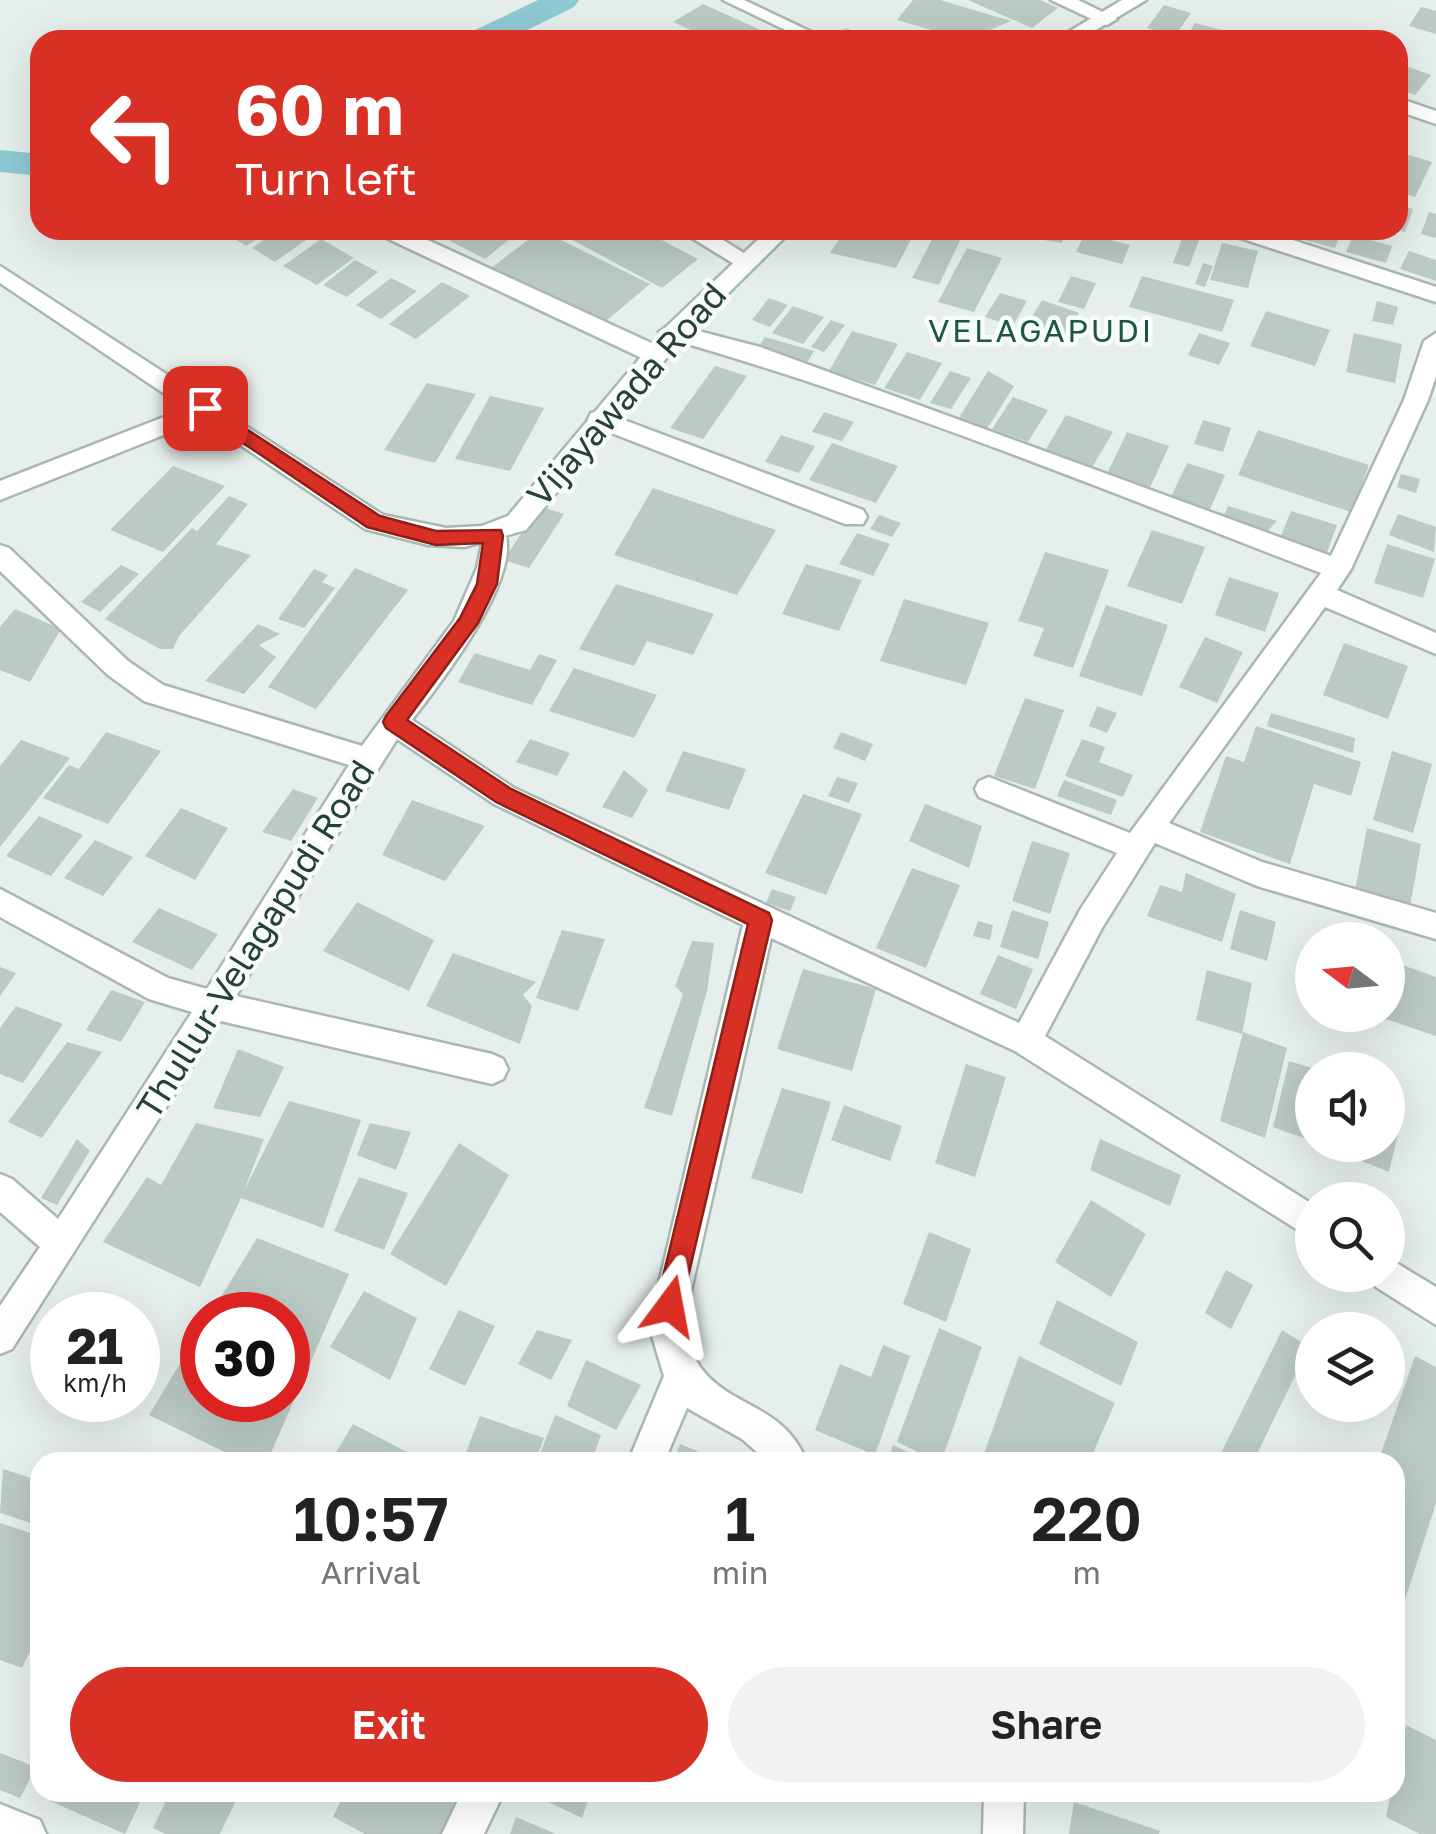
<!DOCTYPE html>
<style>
body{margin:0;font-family:"Golos Text",sans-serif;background:#f2f2f2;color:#222;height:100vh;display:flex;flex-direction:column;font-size:38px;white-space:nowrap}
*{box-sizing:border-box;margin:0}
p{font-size:32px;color:#767676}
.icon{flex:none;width:55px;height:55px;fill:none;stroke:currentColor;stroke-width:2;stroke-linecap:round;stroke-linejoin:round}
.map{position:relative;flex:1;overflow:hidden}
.side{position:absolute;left:30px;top:1452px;width:1375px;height:350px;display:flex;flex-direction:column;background:#fff;border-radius:30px;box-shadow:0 10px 40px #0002}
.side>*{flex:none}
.top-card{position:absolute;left:30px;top:30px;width:1378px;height:210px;border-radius:30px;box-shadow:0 10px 40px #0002;background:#d93025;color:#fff;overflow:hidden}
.needle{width:65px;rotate:286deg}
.controls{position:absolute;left:1295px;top:922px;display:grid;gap:20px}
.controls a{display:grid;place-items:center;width:110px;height:110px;border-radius:50%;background:#fff;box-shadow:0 10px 40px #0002;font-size:50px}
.speed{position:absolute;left:30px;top:1292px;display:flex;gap:20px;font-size:50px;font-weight:700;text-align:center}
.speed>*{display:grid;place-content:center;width:130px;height:130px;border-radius:50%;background:#fff;box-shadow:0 10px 40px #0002;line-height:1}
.speed small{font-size:25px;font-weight:400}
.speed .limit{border:15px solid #d22;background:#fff;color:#111}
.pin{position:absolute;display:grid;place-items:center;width:85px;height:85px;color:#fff;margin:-42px;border-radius:20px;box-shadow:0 5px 15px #0006}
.me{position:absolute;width:110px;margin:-55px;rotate:13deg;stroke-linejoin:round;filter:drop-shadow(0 0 8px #0008)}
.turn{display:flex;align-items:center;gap:35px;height:210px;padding:0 40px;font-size:45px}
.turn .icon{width:130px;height:130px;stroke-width:2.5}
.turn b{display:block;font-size:70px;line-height:85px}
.eta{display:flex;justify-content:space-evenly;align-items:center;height:170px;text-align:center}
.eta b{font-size:60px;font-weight:600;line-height:70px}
.cta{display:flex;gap:20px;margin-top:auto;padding:20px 40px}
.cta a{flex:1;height:115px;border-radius:60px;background:#d93025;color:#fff;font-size:40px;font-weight:600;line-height:115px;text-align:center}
.cta a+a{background:#f2f2f2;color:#222}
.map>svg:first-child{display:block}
</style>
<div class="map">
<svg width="1436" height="1834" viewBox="0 0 1436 1834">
<rect width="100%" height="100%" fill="#e6efeb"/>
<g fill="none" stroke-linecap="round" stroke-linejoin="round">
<!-- canal -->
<path fill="#8ec9d4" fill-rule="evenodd" d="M 538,0 L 579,0 L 574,7 L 507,40 L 465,40 L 469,33 Z
M 0,150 L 40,154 L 40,176 L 0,172 Z"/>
</g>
<!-- building -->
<path fill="#bbcac4" d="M 913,0 L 940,0 L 1011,21 L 966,40 L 897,20 Z
M 968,0 L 1040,0 L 1058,8 L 1032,28 Z
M 703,4 L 783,40 L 712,40 L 673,22 Z
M 1164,5 L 1191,13 L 1175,36 L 1147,28 Z
M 1421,7 L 1436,11 L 1436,34 L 1409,26 Z
M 1195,23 L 1256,39 L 1256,40 L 1186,38 Z
M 846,28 L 875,40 L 833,39 Z
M 1400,64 L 1431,75 L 1415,95 L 1398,89 Z
M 1409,155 L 1432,162 L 1415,197 L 1398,192 L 1398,179 Z
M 1398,205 L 1413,209 L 1405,232 L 1398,230 Z
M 1429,212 L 1436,214 L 1436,238 L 1421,234 Z
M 240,230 L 272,230 L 246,246 L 230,236 Z
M 278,230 L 320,230 L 275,262 L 252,248 Z
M 464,230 L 521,230 L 485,259 L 450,241 Z
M 541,230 L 650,284 L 601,325 L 491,268 Z
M 554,230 L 643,230 L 698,259 L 662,288 Z
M 845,230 L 916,230 L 896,268 L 830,253 Z
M 937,230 L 965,230 L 939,285 L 912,278 Z
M 1034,230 L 1065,230 L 1062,243 L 1032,238 Z
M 1309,230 L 1342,230 L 1335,248 L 1305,240 Z
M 1085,233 L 1130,245 L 1122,264 L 1076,252 Z
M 1353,235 L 1392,246 L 1386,263 L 1346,252 Z
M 1183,236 L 1199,240 L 1189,267 L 1173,263 Z
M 321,239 L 354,258 L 317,285 L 283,266 Z
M 1222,243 L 1258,251 L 1248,288 L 1210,280 Z
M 967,248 L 1002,258 L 974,312 L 938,302 Z
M 1409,251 L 1436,260 L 1436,281 L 1400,269 Z
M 355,260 L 378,272 L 347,297 L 323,285 Z
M 1203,263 L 1213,266 L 1205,287 L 1195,284 Z
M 1071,276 L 1096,283 L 1084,309 L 1058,302 Z
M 1142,276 L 1234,300 L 1222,332 L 1129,307 Z
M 391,278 L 417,291 L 381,319 L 356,305 Z
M 442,282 L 470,296 L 416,339 L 389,324 Z
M 1000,293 L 1027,301 L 1013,326 L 985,317 Z
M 769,298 L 788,305 L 770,327 L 752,320 Z
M 1042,300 L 1079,313 L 1061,343 L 1024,330 Z
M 1377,301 L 1398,307 L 1393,325 L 1372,321 Z
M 793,306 L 824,317 L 803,344 L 772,333 Z
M 1266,311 L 1330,330 L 1315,366 L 1250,346 Z
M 831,320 L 845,325 L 824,352 L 811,347 Z
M 852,331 L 898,344 L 875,385 L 829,371 Z
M 1199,333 L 1230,343 L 1219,365 L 1188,355 Z
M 1354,333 L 1402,344 L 1395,383 L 1346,372 Z
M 765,337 L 814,351 L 805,366 L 756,351 Z
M 907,352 L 942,363 L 920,400 L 884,388 Z
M 715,366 L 747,376 L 703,439 L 670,428 Z
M 950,371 L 971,378 L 951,409 L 930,403 Z
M 988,371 L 1014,386 L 985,432 L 957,421 Z
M 427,383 L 476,394 L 435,463 L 384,450 Z
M 490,396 L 544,408 L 510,471 L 455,459 Z
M 1013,397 L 1048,410 L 1028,442 L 992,429 Z
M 824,412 L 854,422 L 842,441 L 812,432 Z
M 1066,415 L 1113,432 L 1090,471 L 1043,454 Z
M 1203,420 L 1231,428 L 1223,452 L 1194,444 Z
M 1258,430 L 1369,465 L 1351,512 L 1238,475 Z
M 1127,432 L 1169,446 L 1149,490 L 1106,476 Z
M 781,435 L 815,446 L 799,473 L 765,462 Z
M 832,443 L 898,466 L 876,503 L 809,480 Z
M 1187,463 L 1225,475 L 1208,514 L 1169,501 Z
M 173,466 L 225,486 L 163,552 L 110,530 Z
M 1401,474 L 1420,479 L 1416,493 L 1397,487 Z
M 653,488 L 776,530 L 737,595 L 614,555 Z
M 229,496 L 248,504 L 216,544 L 251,555 L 179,636 L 173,649 L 160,649 L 105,619 L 192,528 L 197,531 Z
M 539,506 L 564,514 L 529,568 L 504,560 Z
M 1228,506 L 1277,521 L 1265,534 L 1222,521 Z
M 1291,511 L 1337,525 L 1325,558 L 1278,543 Z
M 1398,514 L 1436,527 L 1434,552 L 1389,535 Z
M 879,515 L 901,523 L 892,537 L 870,529 Z
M 1152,530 L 1205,547 L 1182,604 L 1127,586 Z
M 857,533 L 890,544 L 873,576 L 839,564 Z
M 1387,544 L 1435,559 L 1423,598 L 1374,583 Z
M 1045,552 L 1109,570 L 1073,668 L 1033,656 L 1044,628 L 1018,621 Z
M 806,564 L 862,580 L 839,631 L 782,614 Z
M 121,565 L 139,574 L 100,612 L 81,602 Z
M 355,568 L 408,590 L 316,709 L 268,687 Z
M 314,569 L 328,575 L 322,582 L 335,588 L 304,628 L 278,619 Z
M 1229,577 L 1279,593 L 1265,632 L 1215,615 Z
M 616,584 L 714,614 L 693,655 L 647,641 L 634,666 L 579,649 Z
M 904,599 L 989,623 L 966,685 L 880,661 Z
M 1106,605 L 1168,625 L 1142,696 L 1079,676 Z
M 15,609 L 61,629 L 30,682 L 0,670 L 0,627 Z
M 258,624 L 280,634 L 259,645 L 276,657 L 244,694 L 205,681 Z
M 1205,637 L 1243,652 L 1217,703 L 1179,687 Z
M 1344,643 L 1408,666 L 1388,719 L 1323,695 Z
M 475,653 L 530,670 L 539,654 L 557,660 L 532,705 L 458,682 Z
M 574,668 L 657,695 L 634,738 L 549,711 Z
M 1025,698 L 1064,710 L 1035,789 L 994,776 Z
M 1097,706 L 1117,713 L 1107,733 L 1089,726 Z
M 1271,713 L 1355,738 L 1353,753 L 1267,726 Z
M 1256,726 L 1361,762 L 1351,796 L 1314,784 L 1290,864 L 1200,832 L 1226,756 L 1244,762 Z
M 106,732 L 161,751 L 108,824 L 43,798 L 69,765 L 79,769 Z
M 841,732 L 873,744 L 865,761 L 833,748 Z
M 530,739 L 570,753 L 557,776 L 516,762 Z
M 1082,739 L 1105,747 L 1099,762 L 1133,775 L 1123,797 L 1065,776 Z
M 21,740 L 70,758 L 0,847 L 0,766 Z
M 683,751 L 746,769 L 729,810 L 665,791 Z
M 1392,751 L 1432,764 L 1413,833 L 1373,820 Z
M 624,770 L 648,790 L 632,818 L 602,807 Z
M 837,777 L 858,783 L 849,803 L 828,796 Z
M 1064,780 L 1117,800 L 1111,815 L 1057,796 Z
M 293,789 L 318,798 L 291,841 L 262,832 Z
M 803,794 L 862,814 L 826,895 L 765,873 Z
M 412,800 L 485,826 L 445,881 L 382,855 Z
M 925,804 L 982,826 L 969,868 L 909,841 Z
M 181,808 L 228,828 L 195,880 L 145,856 Z
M 39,816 L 83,835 L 51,876 L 6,856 Z
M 1367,828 L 1421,844 L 1410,907 L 1355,890 Z
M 95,840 L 133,857 L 103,896 L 64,878 Z
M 1032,841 L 1070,853 L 1050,914 L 1012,901 Z
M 912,868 L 960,885 L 926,968 L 876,948 Z
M 1186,873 L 1236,894 L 1222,942 L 1147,916 L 1160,885 L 1182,892 Z
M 772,889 L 796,897 L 790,911 L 766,903 Z
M 357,902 L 434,940 L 409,991 L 323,951 Z
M 159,908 L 218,934 L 192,970 L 132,942 Z
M 1012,910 L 1049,922 L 1038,959 L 1000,947 Z
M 1240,910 L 1276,922 L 1267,961 L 1230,949 Z
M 978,921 L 993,925 L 990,940 L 973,936 Z
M 562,930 L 605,939 L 578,1011 L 536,998 Z
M 692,941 L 714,943 L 707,991 L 672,1116 L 644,1108 L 683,994 L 675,986 Z
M 453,953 L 536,982 L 523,995 L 532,1006 L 520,1044 L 426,1006 Z
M 998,955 L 1033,969 L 1016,1009 L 980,994 Z
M 1388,960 L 1436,977 L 1436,1036 L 1377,1016 L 1388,1015 Z
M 0,967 L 16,973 L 0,996 Z
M 803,969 L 876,989 L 852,1071 L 777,1049 Z
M 1207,970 L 1252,983 L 1242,1034 L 1196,1020 Z
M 111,990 L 145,1002 L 121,1042 L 86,1030 Z
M 16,1006 L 63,1024 L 23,1083 L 0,1074 L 0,1028 Z
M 1243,1032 L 1287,1048 L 1265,1138 L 1220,1121 Z
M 67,1042 L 102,1052 L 42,1138 L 8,1122 Z
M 238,1049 L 284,1067 L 260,1117 L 213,1108 Z
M 1289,1061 L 1312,1068 L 1312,1141 L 1273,1127 Z
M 966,1064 L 1006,1077 L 975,1177 L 935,1163 Z
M 782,1088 L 831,1102 L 802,1194 L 751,1178 Z
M 289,1101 L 361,1120 L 323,1228 L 241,1198 L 200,1287 L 103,1242 L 147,1177 L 161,1185 L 196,1123 L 264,1139 L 244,1191 Z
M 1388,1102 L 1404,1108 L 1389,1172 L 1322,1145 L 1388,1145 Z
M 844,1105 L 902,1126 L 890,1161 L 831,1140 Z
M 370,1123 L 411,1132 L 396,1170 L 357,1155 Z
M 77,1139 L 90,1151 L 57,1205 L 41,1198 Z
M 1100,1139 L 1181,1175 L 1170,1206 L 1090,1170 Z
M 459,1143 L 509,1175 L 446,1286 L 390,1254 Z
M 359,1177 L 408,1193 L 384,1250 L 334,1231 Z
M 1091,1200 L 1146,1234 L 1111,1297 L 1055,1262 Z
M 929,1232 L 971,1249 L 946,1322 L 903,1304 Z
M 257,1238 L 349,1274 L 267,1462 L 245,1462 L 149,1415 L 202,1327 L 202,1400 L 288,1400 L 288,1315 L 210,1315 Z
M 1226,1270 L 1253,1285 L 1231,1329 L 1205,1313 Z
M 364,1291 L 417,1318 L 390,1380 L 330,1347 Z
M 1057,1300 L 1138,1342 L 1121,1386 L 1039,1344 Z
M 459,1310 L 495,1326 L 465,1386 L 429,1369 Z
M 939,1328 L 982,1347 L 941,1462 L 912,1462 L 916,1451 L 897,1442 Z
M 537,1330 L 572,1340 L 551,1380 L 518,1364 Z
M 1282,1330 L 1309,1347 L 1253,1462 L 1237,1462 L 1221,1453 Z
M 883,1345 L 910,1356 L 875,1455 L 815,1430 L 840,1364 L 871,1377 Z
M 1019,1356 L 1115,1403 L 1089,1462 L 981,1462 Z
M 1415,1356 L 1436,1367 L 1436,1503 L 1396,1628 L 1395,1462 L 1378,1462 Z
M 586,1360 L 641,1385 L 616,1430 L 567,1406 Z
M 555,1415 L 601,1435 L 591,1462 L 537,1462 Z
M 480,1416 L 544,1438 L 535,1462 L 488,1462 L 465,1455 Z
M 353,1424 L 426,1462 L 330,1462 Z
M 680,1444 L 724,1462 L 673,1462 Z
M 893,1445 L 908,1452 L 904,1462 L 887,1462 Z
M 3,1469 L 40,1481 L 40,1526 L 0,1513 Z
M 0,1523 L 40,1536 L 40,1630 L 22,1668 L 0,1660 Z
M 1406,1725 L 1436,1740 L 1436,1834 L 1420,1834 L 1386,1817 L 1391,1792 L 1395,1792 Z
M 0,1753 L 36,1767 L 20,1798 L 0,1790 Z
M 55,1792 L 145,1792 L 125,1834 L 50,1801 Z
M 170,1792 L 240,1792 L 220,1834 L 166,1834 L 153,1828 Z
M 345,1792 L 463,1792 L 445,1834 L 365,1834 L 333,1817 Z
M 527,1792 L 591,1792 L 582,1818 Z
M 1074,1802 L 1160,1831 L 1159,1834 L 1069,1834 Z
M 516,1817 L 556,1834 L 510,1834 Z"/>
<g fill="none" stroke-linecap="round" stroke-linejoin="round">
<defs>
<path id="lane" d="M 723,0 L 744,0 L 828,40 L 806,40 Z"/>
<path id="street" d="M 1051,0 L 1078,0 L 1117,19 L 1107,25 L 1100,23 Z
M 1398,98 L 1436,111 L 1436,124 L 1398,111 Z
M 377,230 L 406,230 L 660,347 L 664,353 L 660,359 L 644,359 L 380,235 Z
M 679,230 L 707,230 L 755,260 L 752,265 L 736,265 Z
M 1228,230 L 1262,230 L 1436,287 L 1436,302 L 1231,235 Z
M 671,324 L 760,347 L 1331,556 L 1404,400 L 1424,341 L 1436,333 L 1436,376 L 1428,400 L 1351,569 L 1337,590 L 1436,633 L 1436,654 L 1325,607 L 1169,823 L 1262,862 L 1436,913 L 1436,939 L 1257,886 L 1155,843 L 1102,928 L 1045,1036 L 1312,1204 L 1312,1239 L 1015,1051 L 771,938 L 683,1326 C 703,1416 777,1388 807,1462 L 768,1462 L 742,1439 L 687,1408 L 664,1462 L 628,1462 L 664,1376 L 649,1326 L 743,925 L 494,804 L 397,739 L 236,996 L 492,1054 L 503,1059 L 508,1069 L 503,1079 L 492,1084 L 221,1021 L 12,1349 L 0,1354 L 0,1306 L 40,1247 L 0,1212 L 0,1174 L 12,1179 L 58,1219 L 192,1012 L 149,999 L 0,917 L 0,889 L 168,978 L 207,989 L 349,765 L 144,701 L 108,675 L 0,571 L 0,545 L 9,548 L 128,661 L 163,685 L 362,746 L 454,621 L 477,568 L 485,528 L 503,528 C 527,573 439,685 412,720 L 514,788 L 1019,1023 L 1080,910 L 1117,853 L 979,797 L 975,789 L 979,781 L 989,777 L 999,781 L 1130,833 L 1321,573 C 1104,490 887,400 663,337 L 659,332 Z
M 205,401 L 217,409 L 214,415 L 0,500 L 0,481 Z
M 600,411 L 863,510 L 867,517 L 863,524 L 845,524 L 591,425 L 588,419 L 591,413 Z
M 1388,1258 L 1436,1287 L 1436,1325 L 1376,1287 L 1371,1275 L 1388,1275 Z
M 462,1792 L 504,1792 L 484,1834 L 442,1834 Z
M 984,1792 L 1024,1792 L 1023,1834 L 983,1834 Z
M 0,1804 L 40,1820 L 46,1834 L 0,1834 Z"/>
<path id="secondary" d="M 1122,0 L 1146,0 L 1079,40 L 1055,40 Z
M 768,230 L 792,230 L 682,339 L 526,530 L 464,547 L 428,545 L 365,529 L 0,283 L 0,266 L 383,515 L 446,528 L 482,526 L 508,516 L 665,328 Z"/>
</defs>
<!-- lane casing -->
<use href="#lane" stroke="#a8b8b2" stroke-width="5"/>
<!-- street casing -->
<use href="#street" stroke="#a8b8b2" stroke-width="5"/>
<!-- secondary casing -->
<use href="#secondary" stroke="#a4bbb3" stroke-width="5"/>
<!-- lane -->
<use href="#lane" fill="#fff" fill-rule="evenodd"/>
<!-- street -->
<use href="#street" fill="#fff" fill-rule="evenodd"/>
<!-- secondary -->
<use href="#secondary" fill="#fff" fill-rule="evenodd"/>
</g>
<!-- route -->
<path fill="#d93025" stroke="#8d1f18" stroke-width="2.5" d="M 205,402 L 380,516 L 436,531 L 501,530 L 503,536 L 497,584 L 478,623 L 407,720 L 511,789 L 769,913 L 772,920 L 679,1315 L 670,1319 L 660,1315 L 656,1306 L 748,924 L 496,802 L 386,728 L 383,722 L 386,716 L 460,618 L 477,584 L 483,543 L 436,545 L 367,527 L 199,413 L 196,408 Z"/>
<g text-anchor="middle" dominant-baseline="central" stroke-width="9" stroke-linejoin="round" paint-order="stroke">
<!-- far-quarter labels -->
<g font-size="32" letter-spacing="2.5" fill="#1f5548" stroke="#f7fbf9">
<text x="1041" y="330">VELAGAPUDI</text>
</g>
<!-- street labels -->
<g font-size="35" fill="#24423a" stroke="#f7fbf9">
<text transform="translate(626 394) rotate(-49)">Vijayawada Road</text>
<text transform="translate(255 939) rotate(-58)">Thullur-Velagapudi Road</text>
</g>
</g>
</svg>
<div class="controls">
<a><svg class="needle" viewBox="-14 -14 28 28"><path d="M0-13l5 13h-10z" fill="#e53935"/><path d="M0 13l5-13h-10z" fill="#767676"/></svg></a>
<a><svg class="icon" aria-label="sound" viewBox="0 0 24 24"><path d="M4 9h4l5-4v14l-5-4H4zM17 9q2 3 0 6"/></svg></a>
<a><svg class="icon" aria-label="search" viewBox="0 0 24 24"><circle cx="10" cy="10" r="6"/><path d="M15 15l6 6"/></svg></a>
<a><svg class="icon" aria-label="layers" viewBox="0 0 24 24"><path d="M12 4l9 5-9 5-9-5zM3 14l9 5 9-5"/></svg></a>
</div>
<div class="speed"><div>21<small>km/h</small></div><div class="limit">30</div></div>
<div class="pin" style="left:205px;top:408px;background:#d93025"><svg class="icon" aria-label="arrive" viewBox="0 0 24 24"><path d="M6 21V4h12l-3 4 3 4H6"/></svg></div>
<svg class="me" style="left:670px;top:1306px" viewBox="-20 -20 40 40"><path d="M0-17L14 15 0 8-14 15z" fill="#d93025" stroke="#fff" stroke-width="4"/></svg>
<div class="top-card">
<div class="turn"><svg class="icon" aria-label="left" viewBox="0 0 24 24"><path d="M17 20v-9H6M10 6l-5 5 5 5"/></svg><div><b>60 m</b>Turn left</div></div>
</div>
<section class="side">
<div class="eta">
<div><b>10:57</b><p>Arrival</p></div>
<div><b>1</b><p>min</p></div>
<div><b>220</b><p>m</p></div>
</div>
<div class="cta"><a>Exit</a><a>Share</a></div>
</section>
</div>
